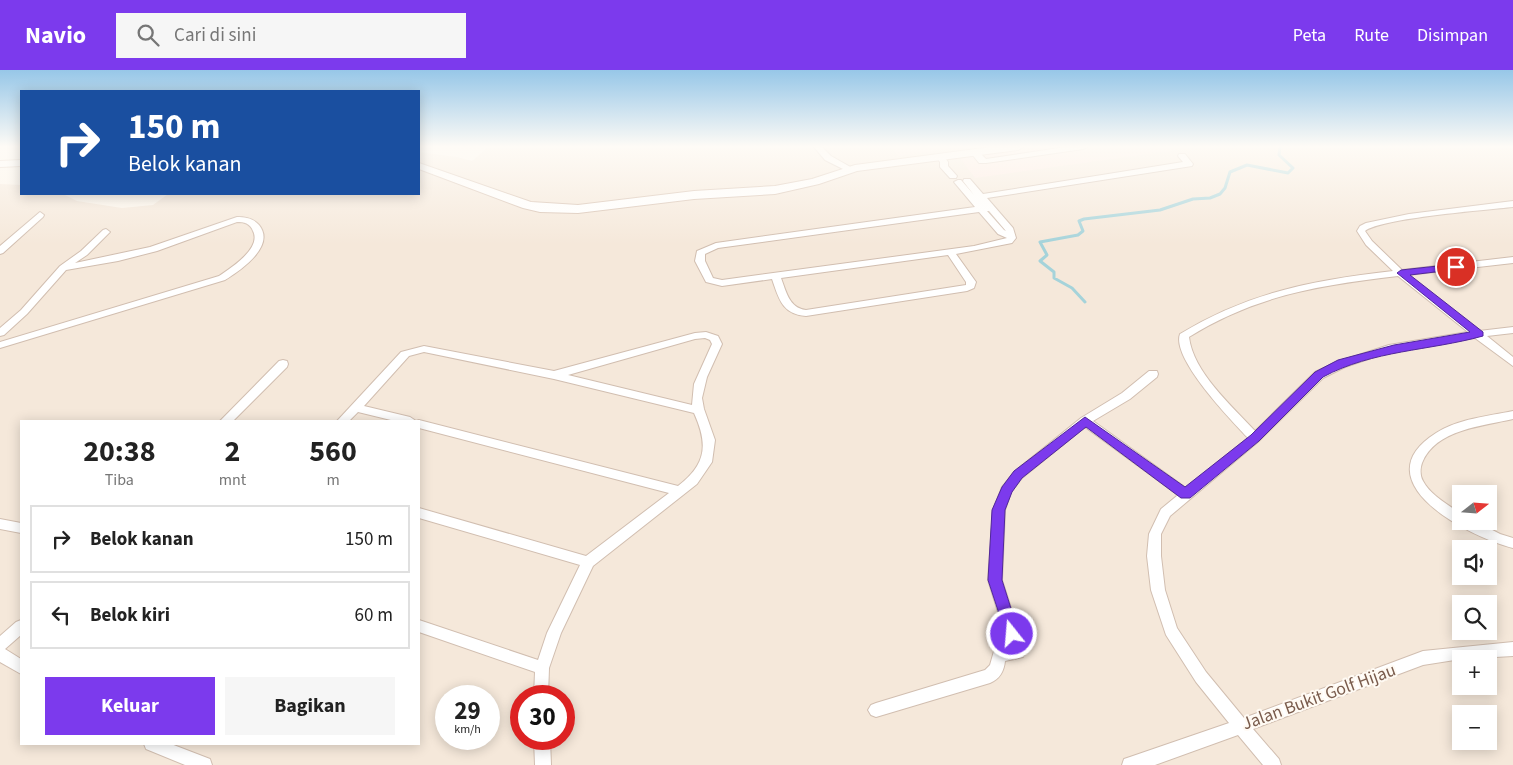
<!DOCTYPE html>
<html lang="id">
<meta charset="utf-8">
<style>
body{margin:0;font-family:"Source Sans 3",sans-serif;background:#f6f6f6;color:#222;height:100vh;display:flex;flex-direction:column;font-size:19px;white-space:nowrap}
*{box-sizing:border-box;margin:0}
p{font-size:16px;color:#767676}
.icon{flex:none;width:28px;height:28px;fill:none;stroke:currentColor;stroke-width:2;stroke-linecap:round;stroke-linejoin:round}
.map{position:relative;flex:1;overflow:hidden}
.panel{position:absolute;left:20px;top:350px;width:400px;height:325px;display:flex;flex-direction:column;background:#fff;border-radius:0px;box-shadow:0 2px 12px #0003}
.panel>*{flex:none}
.top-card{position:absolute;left:20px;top:20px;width:400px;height:105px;border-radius:0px;box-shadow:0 2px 12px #0003;background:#1a4fa0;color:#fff;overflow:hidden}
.needle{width:32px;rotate:73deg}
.buttons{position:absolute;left:1452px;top:415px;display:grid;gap:10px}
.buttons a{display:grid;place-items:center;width:45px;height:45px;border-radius:0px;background:#fff;box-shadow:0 2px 12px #0003;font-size:25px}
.speed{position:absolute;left:435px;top:615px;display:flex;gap:10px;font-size:25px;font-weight:700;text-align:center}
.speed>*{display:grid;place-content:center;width:65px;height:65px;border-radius:50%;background:#fff;box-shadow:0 2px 12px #0003;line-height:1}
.speed small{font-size:12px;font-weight:400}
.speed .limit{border:8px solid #d22;background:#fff;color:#111}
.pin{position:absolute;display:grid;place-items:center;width:42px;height:42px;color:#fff;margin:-21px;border:2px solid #fff;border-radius:50%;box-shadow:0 1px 5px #0007}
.me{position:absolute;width:55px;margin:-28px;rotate:343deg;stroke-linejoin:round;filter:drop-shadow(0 0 4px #0008)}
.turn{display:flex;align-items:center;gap:18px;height:105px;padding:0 25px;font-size:22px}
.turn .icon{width:65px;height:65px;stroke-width:2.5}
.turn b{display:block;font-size:35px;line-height:42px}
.eta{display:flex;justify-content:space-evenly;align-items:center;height:85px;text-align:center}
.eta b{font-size:30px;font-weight:700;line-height:35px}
.cta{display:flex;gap:10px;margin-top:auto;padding:10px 25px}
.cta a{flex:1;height:58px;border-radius:0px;background:#7c3aed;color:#fff;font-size:20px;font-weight:700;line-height:58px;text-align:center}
.cta a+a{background:#f6f6f6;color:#222}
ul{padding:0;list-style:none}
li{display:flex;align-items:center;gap:15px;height:68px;margin:0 10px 8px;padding:0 15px;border:2px solid #e0e0e0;border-radius:0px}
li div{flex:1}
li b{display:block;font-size:19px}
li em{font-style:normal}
header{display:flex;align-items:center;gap:30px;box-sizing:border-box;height:70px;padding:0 25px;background:#7c3aed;color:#fff}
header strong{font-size:24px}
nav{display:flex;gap:28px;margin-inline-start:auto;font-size:18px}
.search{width:350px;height:45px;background:#f6f6f6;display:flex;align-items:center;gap:12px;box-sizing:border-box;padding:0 18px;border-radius:0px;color:#767676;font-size:19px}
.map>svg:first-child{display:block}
</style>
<header>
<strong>Navio</strong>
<div class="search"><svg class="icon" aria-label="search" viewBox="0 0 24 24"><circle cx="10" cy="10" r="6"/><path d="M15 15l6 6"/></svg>Cari di sini</div>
<nav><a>Peta</a><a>Rute</a><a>Disimpan</a></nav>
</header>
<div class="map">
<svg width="1513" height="695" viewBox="0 0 1513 695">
<rect width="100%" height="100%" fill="#fdf6ec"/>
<!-- residential -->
<path fill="#f5e8da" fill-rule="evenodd" d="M 488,77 L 1513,77 L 1513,695 L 0,695 L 0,114 L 21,115 L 21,124 L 63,124 L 77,131 L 122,138 L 153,135 L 168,124 L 419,124 L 419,82 L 457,87 L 472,91 ZM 21,351 L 419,351 L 419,674 L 21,674 ZM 1461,424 L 1489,424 L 1489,451 L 1461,451 ZM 1461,479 L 1489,479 L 1489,506 L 1461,506 ZM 1461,534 L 1489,534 L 1489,561 L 1461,561 ZM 1461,589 L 1489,589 L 1489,616 L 1461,616 ZM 446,626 L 489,626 L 489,669 L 446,669 ZM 521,626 L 564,626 L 564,669 L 521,669 ZM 1461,644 L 1489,644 L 1489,671 L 1461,671 Z"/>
<!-- commercial -->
<path fill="#fde8e0" d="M 891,77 L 962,77 L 898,86 Z
M 1043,77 L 1190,77 L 1192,78 L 975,108 L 960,88 Z"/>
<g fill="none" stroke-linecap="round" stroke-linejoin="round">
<!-- stream -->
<path stroke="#a5d3da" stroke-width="3" d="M 1085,232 L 1072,218 L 1054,208 L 1054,202 L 1040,191 L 1047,185 L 1040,172 L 1078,165 L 1083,161 L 1079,151 L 1084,149 L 1160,140 L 1193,129 L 1210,128 L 1220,124 L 1225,118 L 1230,102 L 1247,95 L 1288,103 L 1293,98 L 1279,85 L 1280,77"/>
<defs>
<path id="street" d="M 814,77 L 822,77 L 831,86 L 854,99 L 847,101 L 825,90 Z
M 1066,77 L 1087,77 L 1083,79 L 986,93 L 979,93 L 971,83 L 978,81 L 986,89 Z
M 1179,84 L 1185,84 L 1193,94 L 1192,96 L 987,128 L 1013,158 L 1016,168 L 1012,173 L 956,184 L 976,212 L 974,218 L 967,221 L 806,246 C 782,244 779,229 772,209 L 722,216 L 706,212 L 695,191 L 697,181 L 716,173 L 975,137 L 954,112 L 958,110 L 961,110 L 974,125 L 963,111 L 964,109 L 970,109 L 983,124 L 1183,92 L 1178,86 ZM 987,141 L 989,141 L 1006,161 L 1004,160 ZM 979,142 L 998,164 L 1007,168 L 974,176 L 722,210 L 713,208 L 705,191 L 705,184 L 718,178 ZM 948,185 L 966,212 L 966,215 L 806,240 C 789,238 786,221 781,208 Z
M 938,86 L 944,86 L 948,92 L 948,96 L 957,106 L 956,108 L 950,108 L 940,97 L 940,92 L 937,88 Z
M 1513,131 L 1513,137 C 1486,140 1382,148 1365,161 L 1372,171 L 1402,200 L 1513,187 L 1513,193 L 1408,205 L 1479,261 L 1513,257 L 1513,263 L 1487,266 L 1513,287 L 1513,296 L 1475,268 L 1389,282 L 1345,297 L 1323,308 L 1259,371 L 1170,446 L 1161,464 L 1161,486 L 1165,520 L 1177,558 L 1206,602 L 1244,648 L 1423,581 L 1513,572 L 1513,586 L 1461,589 L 1423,595 L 1253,659 L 1279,689 L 1281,695 L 1263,695 L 1238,665 L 1155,695 L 1122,695 L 1124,689 L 1130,687 L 1229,653 L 1196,612 L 1166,565 L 1151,520 L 1147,486 L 1149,464 L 1161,439 L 1178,425 L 1085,357 L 1022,408 L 1011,422 L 1005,440 L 1002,510 L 1025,582 L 1023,587 L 1005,591 C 1004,601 1000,609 990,613 L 876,647 L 871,645 L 868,640 L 871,635 L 876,633 L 985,600 L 990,595 L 994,581 L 1009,577 L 988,510 L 993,440 L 1002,417 L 1014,402 L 1081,348 L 1122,323 L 1149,301 L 1157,301 L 1158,304 L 1157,307 L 1130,329 L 1093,351 L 1186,418 L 1248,368 C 1231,350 1171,288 1180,264 C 1249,222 1314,210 1393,201 L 1366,175 L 1357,161 L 1360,156 L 1366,153 L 1409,144 ZM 1398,206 L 1468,262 L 1389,275 L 1337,292 L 1315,302 L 1255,361 C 1232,336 1193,302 1189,267 C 1256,225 1321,215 1398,206 Z
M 40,142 L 44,145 L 43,147 L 3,183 L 0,184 L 0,176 Z
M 237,147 C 245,147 253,148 259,155 C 276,176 241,200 225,210 L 0,278 L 0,272 L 219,206 C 231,198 262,178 253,161 C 250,153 244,152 237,152 L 157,181 L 118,191 L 66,200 L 27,244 L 4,265 L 0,266 L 0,258 L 21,240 L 60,196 L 81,181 L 103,160 L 106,159 L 110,162 L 87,185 L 75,193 L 150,177 Z
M 706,262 L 718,266 L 722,274 L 707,307 L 702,328 L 704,339 L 715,370 L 712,392 L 697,414 L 593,496 L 561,563 L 549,598 L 548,626 L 534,626 L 535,602 L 419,562 L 419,550 L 538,590 L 547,563 L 580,495 L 419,448 L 419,438 L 586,486 L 669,423 L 419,358 L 419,351 L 395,351 L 358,342 L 349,351 L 337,351 L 401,282 L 424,276 L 554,301 L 695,263 ZM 705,268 L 710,270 L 712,274 L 694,314 L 692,335 L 568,305 L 695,269 ZM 424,282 L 554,309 L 694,343 C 708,374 707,394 678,416 L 419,350 L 416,351 L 410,347 L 364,336 L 409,286 Z
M 283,290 L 287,291 L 288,294 L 287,297 L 233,351 L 220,351 L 279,291 Z
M 1513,341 L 1513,349 C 1484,356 1435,359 1422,393 C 1420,399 1420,406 1423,411 C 1430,425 1449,435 1461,444 L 1461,451 L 1475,451 L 1500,464 L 1513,468 L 1513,478 C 1469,467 1360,411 1436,363 C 1458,349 1488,346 1513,341 Z
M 0,449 L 21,453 L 21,463 L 0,459 Z
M 21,550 L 21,565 L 5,579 L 21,589 L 21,604 L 0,592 L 0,566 L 16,552 Z
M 534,669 L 550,669 L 551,695 L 535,695 Z
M 144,674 L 171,674 L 210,689 L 212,695 L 185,695 L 146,679 Z"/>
<path id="secondary" d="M 991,77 L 1023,77 L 1018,80 L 857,101 L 819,114 L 775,124 L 694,129 L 578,143 L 540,142 L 523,138 L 419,99 L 419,93 L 531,132 L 578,135 L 694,121 L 775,116 L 812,109 L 855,95 Z
M 21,90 L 21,96 L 0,97 L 0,91 Z"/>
</defs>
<!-- street casing -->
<use href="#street" stroke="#d1beb0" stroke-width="2"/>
<!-- secondary casing -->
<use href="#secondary" stroke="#d6c0b0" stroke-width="2"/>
<!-- street -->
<use href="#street" fill="#fff" fill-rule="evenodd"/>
<!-- secondary -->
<use href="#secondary" fill="#fff" fill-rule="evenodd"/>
</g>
<!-- sky -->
<linearGradient id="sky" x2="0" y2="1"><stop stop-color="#97c7e8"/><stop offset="0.44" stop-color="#fefbf6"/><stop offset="1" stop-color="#fefbf6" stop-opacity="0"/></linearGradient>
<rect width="1513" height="174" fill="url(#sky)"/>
<!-- route -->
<path fill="#7c3aed" stroke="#51269a" d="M 1456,194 L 1461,197 L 1460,199 L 1410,205 L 1483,262 L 1483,266 C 1429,281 1373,280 1323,307 L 1259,371 L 1190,428 L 1181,428 L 1086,357 L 1022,408 L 1012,422 L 1005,440 L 1002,510 L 1019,564 L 1017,568 L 1012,570 L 1007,568 L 988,510 L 992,440 L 1002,417 L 1014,401 L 1085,347 L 1185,417 L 1251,365 L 1315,302 L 1338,290 L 1394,275 L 1470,262 L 1397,203 L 1401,200 Z"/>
<g text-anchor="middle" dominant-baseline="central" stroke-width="4" stroke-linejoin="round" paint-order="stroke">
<!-- near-street labels -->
<g font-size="18" fill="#7a5c4d" stroke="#fffaf3">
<text transform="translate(1319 627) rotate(-20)">Jalan Bukit Golf Hijau</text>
</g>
</g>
</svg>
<div class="buttons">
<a><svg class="needle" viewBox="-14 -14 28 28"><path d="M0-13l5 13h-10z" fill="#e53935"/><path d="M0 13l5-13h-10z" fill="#767676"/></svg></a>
<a><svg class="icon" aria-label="sound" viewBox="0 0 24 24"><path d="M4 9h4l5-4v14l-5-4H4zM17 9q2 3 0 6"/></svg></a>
<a><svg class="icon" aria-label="search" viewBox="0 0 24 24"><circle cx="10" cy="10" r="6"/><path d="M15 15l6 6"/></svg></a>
<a>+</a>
<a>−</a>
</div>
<div class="speed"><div>29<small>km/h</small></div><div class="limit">30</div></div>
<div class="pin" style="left:1456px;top:197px;background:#d93025"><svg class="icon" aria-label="arrive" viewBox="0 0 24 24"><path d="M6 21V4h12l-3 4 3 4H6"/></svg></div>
<svg class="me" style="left:1012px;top:564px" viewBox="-20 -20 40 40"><circle r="17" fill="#7c3aed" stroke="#fff" stroke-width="3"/><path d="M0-11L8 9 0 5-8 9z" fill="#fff"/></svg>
<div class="top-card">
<div class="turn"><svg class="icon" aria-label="right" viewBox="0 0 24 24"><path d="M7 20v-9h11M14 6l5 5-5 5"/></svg><div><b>150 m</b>Belok kanan</div></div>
</div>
<section class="panel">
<div class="eta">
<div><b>20:38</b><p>Tiba</p></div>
<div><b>2</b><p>mnt</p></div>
<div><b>560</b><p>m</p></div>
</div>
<ul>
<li><svg class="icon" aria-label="right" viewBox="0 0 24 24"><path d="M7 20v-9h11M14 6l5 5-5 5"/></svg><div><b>Belok kanan</b></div><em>150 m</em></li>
<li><svg class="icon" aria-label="left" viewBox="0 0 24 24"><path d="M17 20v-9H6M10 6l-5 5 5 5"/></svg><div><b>Belok kiri</b></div><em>60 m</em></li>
</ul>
<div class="cta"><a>Keluar</a><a>Bagikan</a></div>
</section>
</div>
